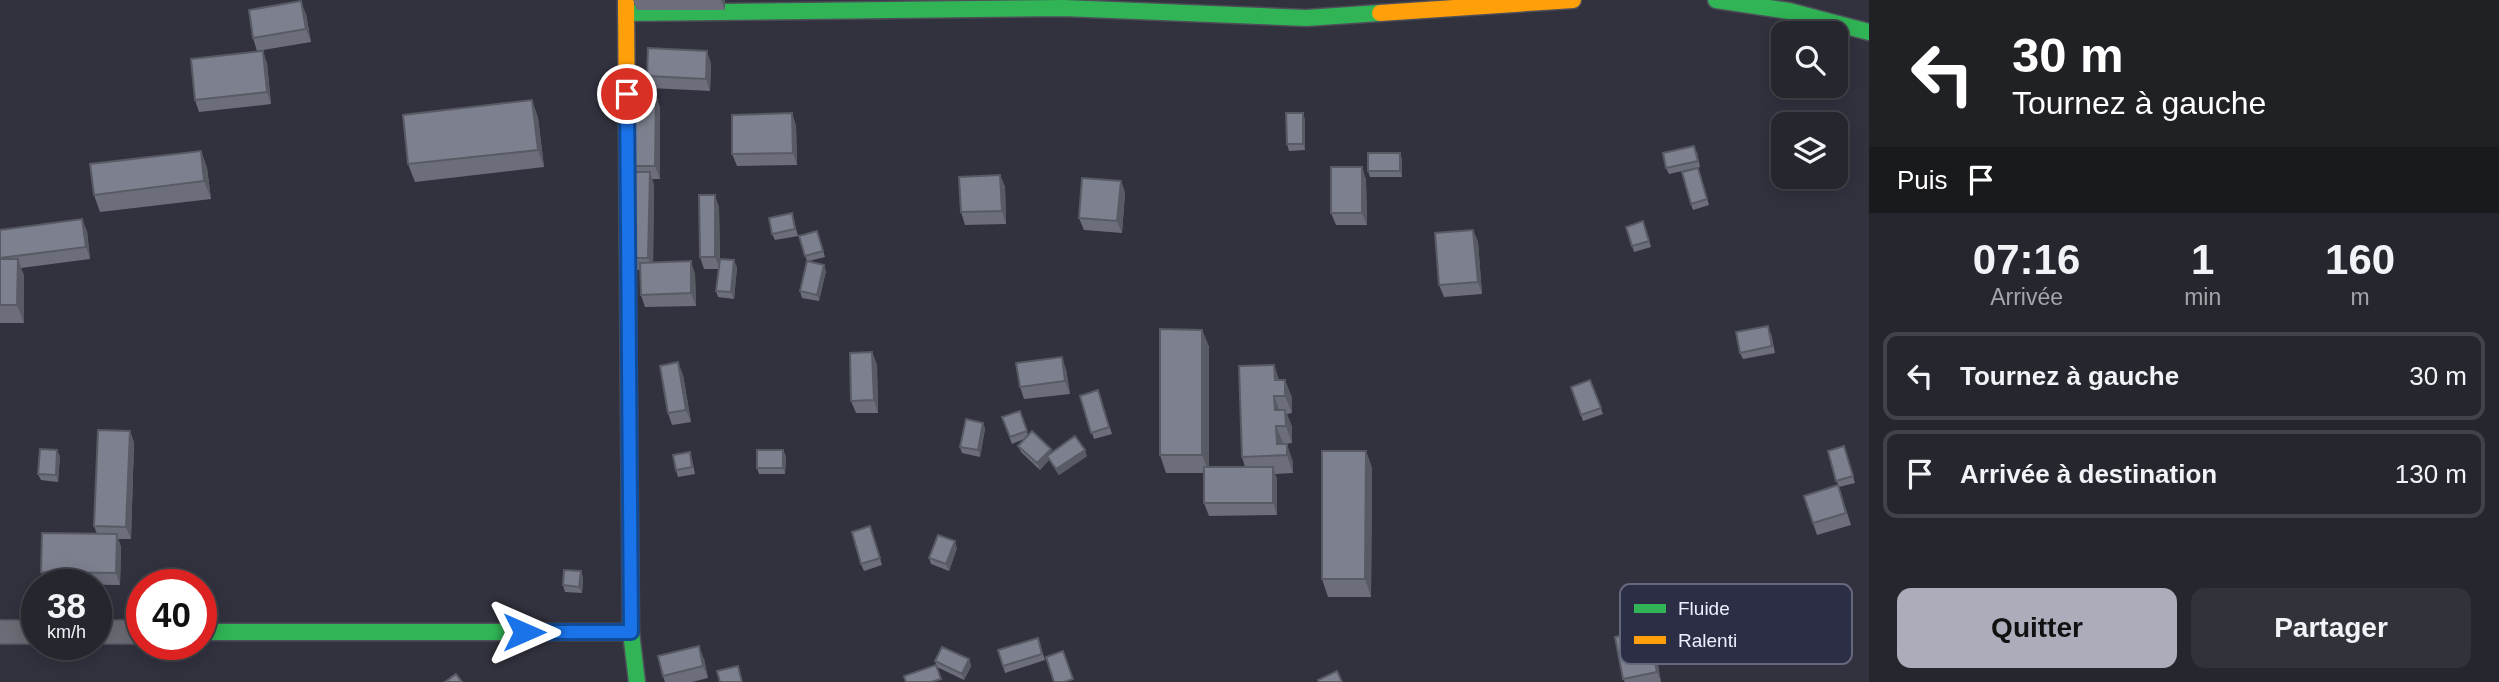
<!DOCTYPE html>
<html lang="fr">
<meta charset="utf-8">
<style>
body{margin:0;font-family:Helvetica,sans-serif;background:#31323a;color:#f1f3f6;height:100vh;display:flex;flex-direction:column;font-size:26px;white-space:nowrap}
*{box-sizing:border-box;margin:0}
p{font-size:23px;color:#a3a5aa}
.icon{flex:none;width:38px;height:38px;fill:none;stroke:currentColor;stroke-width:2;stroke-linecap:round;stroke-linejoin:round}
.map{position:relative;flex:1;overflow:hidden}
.panel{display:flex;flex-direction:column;background:#25262e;width:630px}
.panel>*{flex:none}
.hud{background:#202124;color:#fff;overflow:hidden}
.fabs{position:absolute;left:1771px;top:21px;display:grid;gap:14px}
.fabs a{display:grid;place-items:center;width:77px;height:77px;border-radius:14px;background:#25262e;box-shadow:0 4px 18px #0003,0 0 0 2px #42434a;font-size:35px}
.speed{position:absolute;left:21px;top:569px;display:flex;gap:14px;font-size:35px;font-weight:700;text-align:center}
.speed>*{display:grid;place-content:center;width:91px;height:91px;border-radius:50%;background:#25262e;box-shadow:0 4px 18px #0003,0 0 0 2px #42434a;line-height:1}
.speed small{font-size:18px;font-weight:400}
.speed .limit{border:10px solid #d22;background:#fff;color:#111}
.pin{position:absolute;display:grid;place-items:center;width:60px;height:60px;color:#fff;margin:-30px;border:4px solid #fff;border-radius:50%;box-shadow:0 2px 7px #0007}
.me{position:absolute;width:77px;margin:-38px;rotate:90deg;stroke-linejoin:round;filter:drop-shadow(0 0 5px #0008)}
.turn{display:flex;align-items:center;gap:24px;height:147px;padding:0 28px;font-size:32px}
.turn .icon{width:91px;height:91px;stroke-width:2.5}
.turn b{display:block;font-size:49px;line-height:60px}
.then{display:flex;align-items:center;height:66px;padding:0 28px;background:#0003;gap:14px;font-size:26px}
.eta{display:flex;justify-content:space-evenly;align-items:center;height:119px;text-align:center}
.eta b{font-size:42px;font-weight:700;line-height:49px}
.button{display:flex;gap:14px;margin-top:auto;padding:14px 28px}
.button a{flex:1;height:80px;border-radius:14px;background:#abadba;color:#111;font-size:28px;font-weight:700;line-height:80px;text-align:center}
.button a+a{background:#31323a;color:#f1f3f6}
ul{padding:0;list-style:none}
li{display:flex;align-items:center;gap:21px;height:88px;margin:0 14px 10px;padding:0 14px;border:4px solid #42434a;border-radius:14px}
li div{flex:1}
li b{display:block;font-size:26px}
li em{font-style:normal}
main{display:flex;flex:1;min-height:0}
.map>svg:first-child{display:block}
</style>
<main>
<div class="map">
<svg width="1869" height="682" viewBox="0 0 1869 682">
<rect width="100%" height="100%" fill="#31323e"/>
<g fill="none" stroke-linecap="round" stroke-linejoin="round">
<defs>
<path id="street" d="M 0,632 L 37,632
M 96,632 L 142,632"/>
<path id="fast" d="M 1716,0 L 1789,11 L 1869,32
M 626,13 L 1063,8 L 1306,18 L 1380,13
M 629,412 L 631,632 L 637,682
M 201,632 L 631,632"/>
<path id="slow" d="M 626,0 L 629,412
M 1380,13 L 1573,0"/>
</defs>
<!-- street casing -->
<use href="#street" stroke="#4d4e58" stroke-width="26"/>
<!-- fast casing -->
<use href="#fast" stroke="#4d4e58" stroke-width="19"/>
<!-- slow casing -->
<use href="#slow" stroke="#4d4e58" stroke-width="19"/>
<!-- street -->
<use href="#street" stroke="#6b6c75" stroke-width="23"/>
<!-- fast -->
<use href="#fast" stroke="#30b455" stroke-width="16"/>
<!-- slow -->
<use href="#slow" stroke="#ff9f0a" stroke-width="16"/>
</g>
<!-- wall -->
<path fill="#6c6e7b" d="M 633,0 L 725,0 L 725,10 L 637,10 Z
M 306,14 L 311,42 L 257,51 L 253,38 Z
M 267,63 L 271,104 L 199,112 L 195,100 Z
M 711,63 L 710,91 L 651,88 L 647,76 Z
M 656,95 L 660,108 L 660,179 L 652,179 L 654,185 L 653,262 L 695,274 L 696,306 L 645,307 L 641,295 L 640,270 L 636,270 L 631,258 L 634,172 L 632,166 Z
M 532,100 L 538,118 L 544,167 L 415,182 L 408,164 Z
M 792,113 L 796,126 L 797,165 L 737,166 L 732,154 Z
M 1305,119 L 1305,150 L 1289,151 L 1287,144 Z
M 201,151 L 207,168 L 211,199 L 100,212 L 94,195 Z
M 1697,152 L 1700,167 L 1669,174 L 1666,168 Z
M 1402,159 L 1402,177 L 1370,177 L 1368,171 Z
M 1362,167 L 1366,180 L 1367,225 L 1336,225 L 1331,213 Z
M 1700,174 L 1709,205 L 1693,210 L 1691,204 Z
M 1000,175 L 1005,187 L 1006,224 L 965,225 L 961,212 Z
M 1121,181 L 1125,193 L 1122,233 L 1084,230 L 1079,218 Z
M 715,195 L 719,208 L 720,259 L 737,267 L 734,299 L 718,297 L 716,291 L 718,269 L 704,269 L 700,257 Z
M 792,213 L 798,236 L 775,240 L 772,234 Z
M 1643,221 L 1651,247 L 1634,252 L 1632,246 Z
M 0,230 L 87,231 L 90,259 L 21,268 L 24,276 L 24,323 L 0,323 Z
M 1473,230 L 1478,242 L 1482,294 L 1444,297 L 1439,285 Z
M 817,231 L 825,257 L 809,261 L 826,271 L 819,301 L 802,298 L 800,291 L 807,261 L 799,236 Z
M 1202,330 L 1209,347 L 1209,467 L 1245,467 L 1242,457 L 1279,380 L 1285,380 L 1292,398 L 1292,413 L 1287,414 L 1292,427 L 1292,443 L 1283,444 L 1293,462 L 1293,473 L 1275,474 L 1277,479 L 1277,515 L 1209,516 L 1204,503 L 1204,473 L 1166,473 L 1160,455 Z
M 1771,333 L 1775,353 L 1743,359 L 1740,353 Z
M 872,352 L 877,365 L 878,413 L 856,413 L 851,401 Z
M 1066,369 L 1070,394 L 1024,399 L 1020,387 Z
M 683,375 L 691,422 L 672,425 L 668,413 Z
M 1590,380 L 1603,414 L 1583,421 L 1571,387 Z
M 1098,390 L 1112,434 L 1094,439 L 1080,396 Z
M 1020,411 L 1028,435 L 1052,452 L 1087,456 L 1059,475 L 1049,460 L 1040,470 L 1021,452 L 1018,446 L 1024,439 L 1012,444 L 1002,417 Z
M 983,423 L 985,429 L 980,457 L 962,453 L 960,447 Z
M 130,431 L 134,443 L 131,539 L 118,539 L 121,547 L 120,585 L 46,584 L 41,572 L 97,534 L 94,526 Z
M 1844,446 L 1855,483 L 1839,487 L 1851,525 L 1817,535 L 1813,523 L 1838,485 L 1828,451 Z
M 783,450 L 786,457 L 785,474 L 759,474 L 757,468 Z
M 1366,451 L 1372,468 L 1371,597 L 1328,597 L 1322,579 Z
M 60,456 L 58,482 L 41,480 L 38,474 Z
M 692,459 L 695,474 L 678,477 L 676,470 Z
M 870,526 L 882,565 L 864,571 L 861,564 Z
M 957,548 L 949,571 L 931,564 L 929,558 Z
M 581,571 L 583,578 L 582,593 L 565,592 L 563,585 Z
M 1649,630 L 1654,642 L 1661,682 L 1625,682 L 1623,679 Z
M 1038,638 L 1045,660 L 1005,673 L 998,650 Z
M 704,659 L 708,678 L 692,682 L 665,682 L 663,676 Z
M 969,659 L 971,666 L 964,680 L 937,667 L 935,661 Z"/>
<!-- shaded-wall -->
<path fill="#585a64" d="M 721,0 L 725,0 L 725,10 Z
M 301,1 L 306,14 L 311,42 L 306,29 Z
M 263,51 L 267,63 L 271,104 L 267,92 Z
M 707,51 L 711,63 L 710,91 L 706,79 Z
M 656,95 L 660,108 L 660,179 L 655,166 Z
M 532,100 L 538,118 L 544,167 L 538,150 Z
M 792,113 L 796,126 L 797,165 L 793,153 Z
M 1303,113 L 1305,119 L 1305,150 L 1303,144 Z
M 201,151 L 207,168 L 211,199 L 204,181 Z
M 1400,153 L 1402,159 L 1402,177 L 1400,171 Z
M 1362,167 L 1366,180 L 1367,225 L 1362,213 Z
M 650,172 L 654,185 L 653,271 L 648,258 Z
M 1000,175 L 1005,187 L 1006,224 L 1002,211 Z
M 1121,181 L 1125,193 L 1122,233 L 1117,221 Z
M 715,195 L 719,208 L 720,269 L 715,257 Z
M 82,219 L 87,231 L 90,259 L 86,247 Z
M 1473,230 L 1478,242 L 1482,294 L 1478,282 Z
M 18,259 L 24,276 L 24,323 L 17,305 Z
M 734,260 L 737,267 L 734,299 L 731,292 Z
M 691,261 L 695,274 L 696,306 L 691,293 Z
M 824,265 L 826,271 L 819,301 L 817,295 Z
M 1202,330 L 1209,347 L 1209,473 L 1202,455 Z
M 872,352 L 877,365 L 878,413 L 874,400 Z
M 1062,357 L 1066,369 L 1070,394 L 1065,381 Z
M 678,362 L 683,375 L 691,422 L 686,410 Z
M 1274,365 L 1280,382 L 1281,398 L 1275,380 Z
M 1285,380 L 1292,398 L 1292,413 L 1285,396 Z
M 1274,396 L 1281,414 L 1281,428 L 1275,410 Z
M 1285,410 L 1292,427 L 1292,443 L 1286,426 Z
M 983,423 L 985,429 L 980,457 L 978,450 Z
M 1276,426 L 1283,443 L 1283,456 L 1277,444 Z
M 130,431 L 134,443 L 131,539 L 126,527 Z
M 1287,444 L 1293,462 L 1293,473 L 1287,455 Z
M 1051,449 L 1053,455 L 1047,456 L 1049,460 L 1040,470 L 1037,463 Z
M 57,450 L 60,456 L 58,482 L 56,475 Z
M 783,450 L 786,457 L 785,474 L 783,468 Z
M 1085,450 L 1087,456 L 1059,475 L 1056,469 Z
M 1366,451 L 1372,468 L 1371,597 L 1365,579 Z
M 1273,467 L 1277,479 L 1277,515 L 1273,503 Z
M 117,534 L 121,547 L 120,585 L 116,573 Z
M 955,541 L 957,548 L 949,571 L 946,564 Z
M 581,571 L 583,578 L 582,593 L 579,587 Z
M 1649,630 L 1654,642 L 1661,682 L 1657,672 Z
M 699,646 L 704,659 L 708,678 L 703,666 Z
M 969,659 L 971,666 L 964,680 L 962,674 Z"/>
<!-- building -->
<path fill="#7d808f" stroke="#585a64" stroke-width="2" d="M 301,1 L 306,29 L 253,38 L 249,10 Z
M 648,48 L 707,51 L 706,79 L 647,76 Z
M 263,51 L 267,92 L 195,100 L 191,59 Z
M 632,95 L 656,95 L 655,166 L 632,166 Z
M 532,100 L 538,150 L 408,164 L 403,115 Z
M 792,113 L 793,153 L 732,154 L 732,115 Z
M 1286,113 L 1303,113 L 1303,144 L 1287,144 Z
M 1694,146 L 1698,161 L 1666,168 L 1663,153 Z
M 201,151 L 204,181 L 94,195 L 90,164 Z
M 1368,153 L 1400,153 L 1400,171 L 1368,171 Z
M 1331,167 L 1362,167 L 1362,213 L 1331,213 Z
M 1698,168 L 1707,199 L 1691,204 L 1682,172 Z
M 632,172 L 650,172 L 648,258 L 631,258 Z
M 1000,175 L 1002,211 L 961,212 L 959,177 Z
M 1082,178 L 1121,181 L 1117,221 L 1079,218 Z
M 699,195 L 715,195 L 715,257 L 700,257 Z
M 792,213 L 795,229 L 772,234 L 769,218 Z
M 82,219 L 86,247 L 0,258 L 0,230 Z
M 1643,221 L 1649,241 L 1632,246 L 1626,227 Z
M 1473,230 L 1478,282 L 1439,285 L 1435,233 Z
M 817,231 L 823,251 L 805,256 L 799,236 Z
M 0,259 L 18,259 L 17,305 L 0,305 Z
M 720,259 L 734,260 L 731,292 L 716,291 Z
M 691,261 L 691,293 L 641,295 L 640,263 Z
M 807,261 L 824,265 L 817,295 L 800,291 Z
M 1768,326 L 1772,346 L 1740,353 L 1736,332 Z
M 1160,329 L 1202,330 L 1202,455 L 1160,455 Z
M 872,352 L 874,400 L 851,401 L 850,353 Z
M 1062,357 L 1065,381 L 1020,387 L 1016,363 Z
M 678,362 L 686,410 L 668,413 L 660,366 Z
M 1274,365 L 1275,380 L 1285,380 L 1285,396 L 1274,396 L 1275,410 L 1285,410 L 1286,426 L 1276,426 L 1277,444 L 1287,444 L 1287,455 L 1242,457 L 1239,366 Z
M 1590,380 L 1601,408 L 1581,415 L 1571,387 Z
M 1098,390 L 1109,427 L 1091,433 L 1080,396 Z
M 1020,411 L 1027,431 L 1010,437 L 1002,417 Z
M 966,419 L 983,423 L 978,450 L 960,447 Z
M 98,430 L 130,431 L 126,527 L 94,526 Z
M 1032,431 L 1051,449 L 1037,463 L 1018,446 Z
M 1075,436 L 1085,450 L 1056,469 L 1047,456 Z
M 1844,446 L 1853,476 L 1836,481 L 1828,451 Z
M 40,449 L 57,450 L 56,475 L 38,474 Z
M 757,450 L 783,450 L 783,468 L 757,468 Z
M 1322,451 L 1366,451 L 1365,579 L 1322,579 Z
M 690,452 L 692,467 L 676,470 L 673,455 Z
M 1204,467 L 1273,467 L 1273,503 L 1204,503 Z
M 1838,485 L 1846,513 L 1813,523 L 1804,496 Z
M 870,526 L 880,558 L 861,564 L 852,532 Z
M 42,533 L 117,534 L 116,573 L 41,572 Z
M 938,535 L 955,541 L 946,564 L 929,558 Z
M 564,570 L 581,571 L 579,587 L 563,585 Z
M 1649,630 L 1657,672 L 1623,679 L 1615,637 Z
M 1038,638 L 1042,654 L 1003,666 L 998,650 Z
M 699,646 L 703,666 L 663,676 L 658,656 Z
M 942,647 L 969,659 L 962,674 L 935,661 Z
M 1063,651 L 1073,679 L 1064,682 L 1054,682 L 1046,657 Z
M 936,665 L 941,679 L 931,682 L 906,682 L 904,676 Z
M 738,666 L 742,682 L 720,682 L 717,671 Z
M 1337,671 L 1342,682 L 1319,682 L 1318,680 Z
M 456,674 L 462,682 L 445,682 Z"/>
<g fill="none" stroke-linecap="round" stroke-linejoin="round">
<defs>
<path id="route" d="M 524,632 L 631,632 L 627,94"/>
</defs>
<!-- route casing -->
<use href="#route" stroke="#114b97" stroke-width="18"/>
<!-- route -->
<use href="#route" stroke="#1a73e8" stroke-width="12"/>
</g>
<!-- legend -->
<rect x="1620" y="584" width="232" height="80" rx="10" fill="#2b2e44" stroke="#65687c" stroke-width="2"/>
<rect x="1634" y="604" width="32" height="9" fill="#30b455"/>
<rect x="1634" y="636" width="32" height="8" fill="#ff9f0a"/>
<g font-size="19" fill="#eceffd">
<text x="1678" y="615">Fluide</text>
<text x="1678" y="647">Ralenti</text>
</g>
</svg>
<div class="fabs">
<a><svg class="icon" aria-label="search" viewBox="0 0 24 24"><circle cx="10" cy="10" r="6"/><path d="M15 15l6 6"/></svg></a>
<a><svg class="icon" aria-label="layers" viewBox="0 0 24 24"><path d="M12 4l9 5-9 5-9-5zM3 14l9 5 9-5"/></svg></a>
</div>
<div class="speed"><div>38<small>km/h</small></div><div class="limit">40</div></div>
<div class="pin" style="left:627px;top:94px;background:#d93025"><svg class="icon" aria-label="arrive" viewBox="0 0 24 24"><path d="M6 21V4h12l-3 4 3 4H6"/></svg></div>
<svg class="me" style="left:524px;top:632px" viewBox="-20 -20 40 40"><path d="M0-17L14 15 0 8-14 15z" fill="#1a73e8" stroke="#fff" stroke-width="4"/></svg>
</div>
<section class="panel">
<div class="hud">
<div class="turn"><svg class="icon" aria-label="left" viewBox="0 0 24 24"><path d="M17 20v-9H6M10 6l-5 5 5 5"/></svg><div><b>30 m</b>Tournez à gauche</div></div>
<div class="then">Puis<svg class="icon" aria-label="arrive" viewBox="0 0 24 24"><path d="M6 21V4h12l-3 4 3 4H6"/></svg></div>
</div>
<div class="eta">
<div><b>07:16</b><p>Arrivée</p></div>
<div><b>1</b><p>min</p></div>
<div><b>160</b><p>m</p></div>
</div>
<ul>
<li><svg class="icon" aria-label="left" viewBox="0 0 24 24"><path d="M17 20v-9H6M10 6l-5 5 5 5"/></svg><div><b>Tournez à gauche</b></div><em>30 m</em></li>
<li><svg class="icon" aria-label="arrive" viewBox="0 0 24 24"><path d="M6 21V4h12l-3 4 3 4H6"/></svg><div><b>Arrivée à destination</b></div><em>130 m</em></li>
</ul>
<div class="button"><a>Quitter</a><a>Partager</a></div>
</section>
</main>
